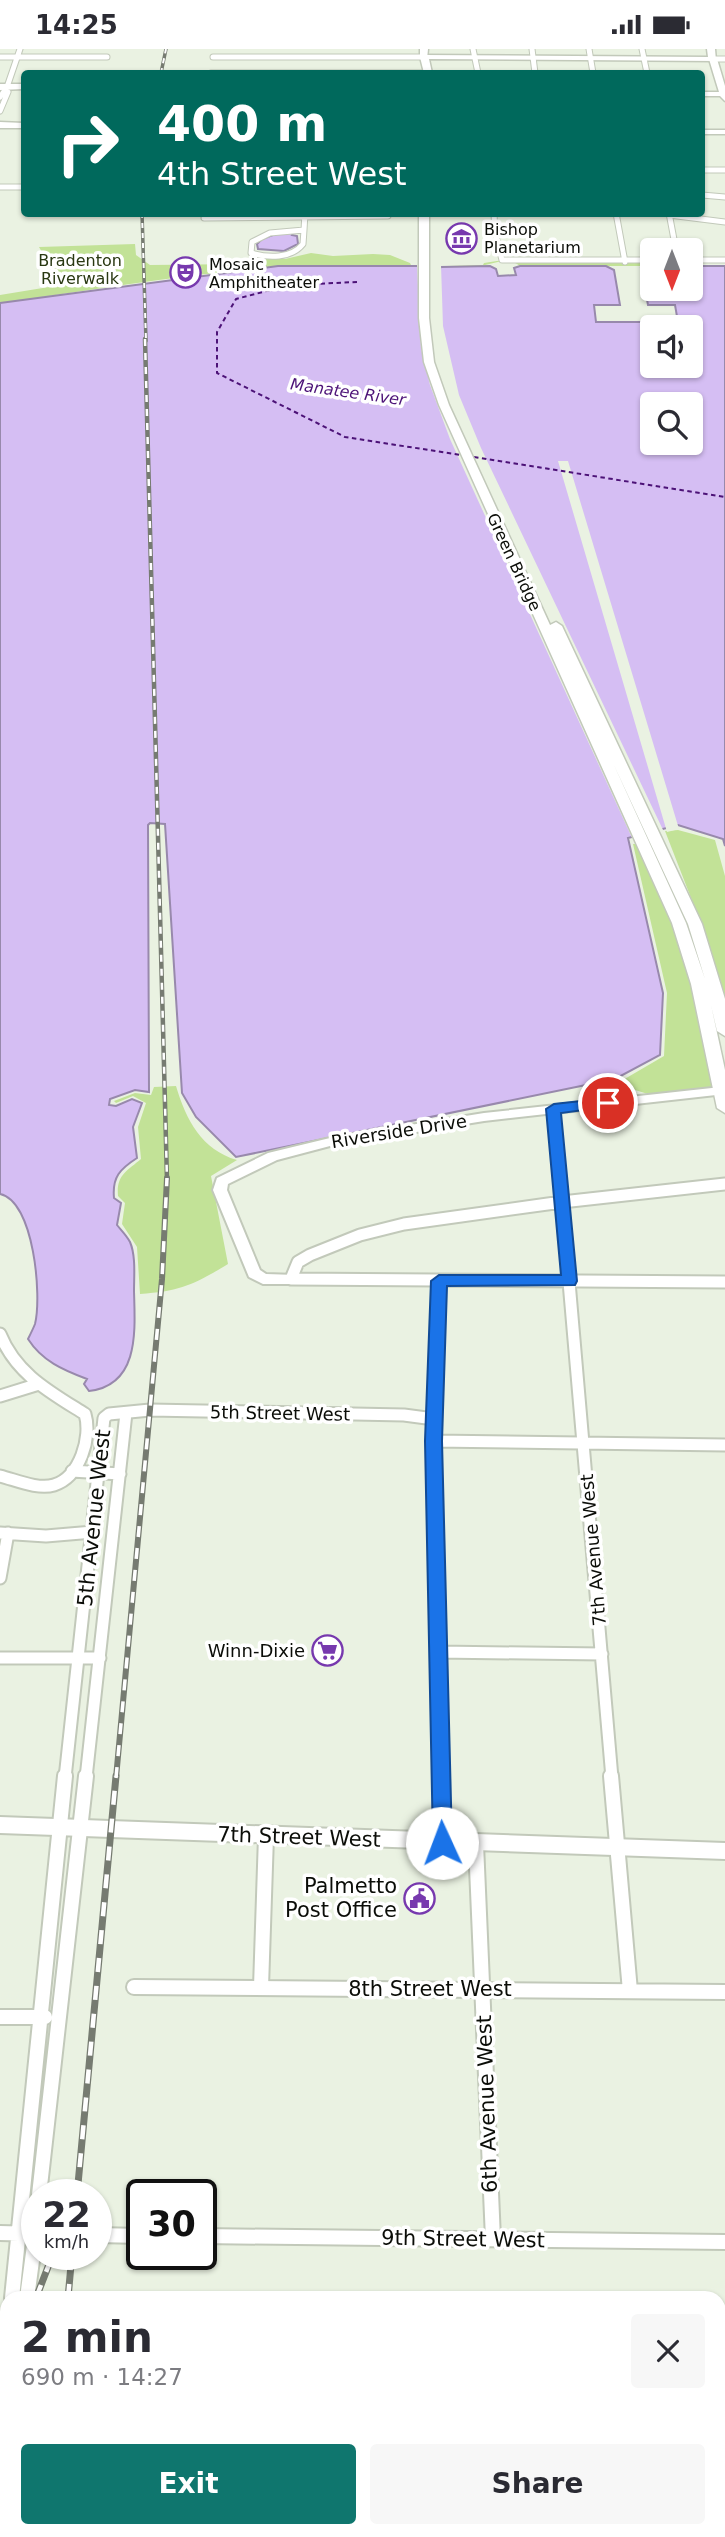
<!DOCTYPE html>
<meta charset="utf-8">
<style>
body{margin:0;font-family:"DejaVu Sans",sans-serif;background:#f7f7f7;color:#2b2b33;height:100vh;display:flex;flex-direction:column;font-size:26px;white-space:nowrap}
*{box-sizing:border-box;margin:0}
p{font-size:23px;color:#7c7c81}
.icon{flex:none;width:38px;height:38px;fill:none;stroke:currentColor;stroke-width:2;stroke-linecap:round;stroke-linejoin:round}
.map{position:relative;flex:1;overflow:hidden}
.drawer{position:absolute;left:0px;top:2242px;width:726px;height:247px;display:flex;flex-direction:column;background:#fff;border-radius:21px 21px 0 0;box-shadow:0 2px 5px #0004}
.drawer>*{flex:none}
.guide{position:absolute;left:21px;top:21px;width:684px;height:147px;border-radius:7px;box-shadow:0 2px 5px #0004;background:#00695c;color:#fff;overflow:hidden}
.needle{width:46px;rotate:180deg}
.buttons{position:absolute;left:640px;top:189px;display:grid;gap:14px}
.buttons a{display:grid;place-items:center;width:63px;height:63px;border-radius:7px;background:#fff;box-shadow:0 2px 5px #0004;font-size:35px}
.speed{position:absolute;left:21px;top:2130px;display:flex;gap:14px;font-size:35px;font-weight:700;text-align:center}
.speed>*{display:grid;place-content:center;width:91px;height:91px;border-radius:50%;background:#fff;box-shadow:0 2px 5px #0004;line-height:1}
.speed small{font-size:18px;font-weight:400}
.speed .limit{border:4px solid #111;border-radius:10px;background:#fff;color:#111}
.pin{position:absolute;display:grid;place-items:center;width:60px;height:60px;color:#fff;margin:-30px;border:4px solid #fff;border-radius:50%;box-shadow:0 2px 7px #0007}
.me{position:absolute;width:77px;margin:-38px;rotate:358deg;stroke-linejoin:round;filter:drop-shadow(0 0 5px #0008)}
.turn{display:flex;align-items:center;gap:24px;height:147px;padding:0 21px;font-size:32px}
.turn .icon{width:91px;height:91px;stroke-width:2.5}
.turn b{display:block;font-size:49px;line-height:60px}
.round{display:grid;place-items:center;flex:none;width:74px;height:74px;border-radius:7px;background:#f7f7f7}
.head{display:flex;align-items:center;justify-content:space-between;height:119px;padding:0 21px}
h1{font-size:42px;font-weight:600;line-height:52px}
.primary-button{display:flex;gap:14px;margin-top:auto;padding:14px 21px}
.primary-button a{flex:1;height:80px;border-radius:7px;background:#0f766e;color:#fff;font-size:28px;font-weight:600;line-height:80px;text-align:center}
.primary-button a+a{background:#f7f7f7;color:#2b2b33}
.status{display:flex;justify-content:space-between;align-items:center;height:49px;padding:0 35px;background:#fff;direction:ltr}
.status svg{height:19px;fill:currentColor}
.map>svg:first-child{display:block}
</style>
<div class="status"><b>14:25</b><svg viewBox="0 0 49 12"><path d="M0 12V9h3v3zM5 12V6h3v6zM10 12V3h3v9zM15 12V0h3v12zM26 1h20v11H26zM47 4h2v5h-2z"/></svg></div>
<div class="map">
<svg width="725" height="2488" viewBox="0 0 725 2488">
<rect width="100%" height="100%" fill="#eaf2e2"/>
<!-- green -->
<path fill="#c2e297" d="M 135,195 L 136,206 L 150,216 L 243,215 L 244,210 L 285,210 L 311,204 L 333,207 L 373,205 L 390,206 L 410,214 L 412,218 L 483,216 L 484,214 C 538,205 597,211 653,211 L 653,217 L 520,217 C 508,207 494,215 481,217 C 472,219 461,217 452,217 L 447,224 C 304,200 144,235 0,254 L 0,246 L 61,236 L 39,198 Z
M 678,781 L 715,791 L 725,827 L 725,955 L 705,885 L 665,782 Z
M 633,795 L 639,795 L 685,903 L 716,1039 L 651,1046 L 616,1035 L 664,1007 L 667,944 Z
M 176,1037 C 186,1071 202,1101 237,1111 L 211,1127 L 228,1215 C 193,1236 181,1242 140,1245 L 137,1198 L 122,1175 L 125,1154 L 118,1147 C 116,1126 127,1122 141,1110 L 138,1078 L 146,1054 L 133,1047 L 116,1054 L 114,1052 L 135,1044 L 151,1046 L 154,1038 Z"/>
<!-- water -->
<path fill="#d5bef3" stroke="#9889ac" stroke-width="2" fill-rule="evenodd" d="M 281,183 L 293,184 L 292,186 L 297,187 L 298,195 L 284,202 L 258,200 L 257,195 L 262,190 Z
M 278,217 L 417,217 L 439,221 L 441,218 L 490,217 L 496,220 L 498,227 L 516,226 L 514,219 L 520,217 L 606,217 L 614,221 L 620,256 L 594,256 L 596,273 L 678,273 L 675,256 L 648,256 L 641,219 L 653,217 L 653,240 L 691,240 L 691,217 L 725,217 L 725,797 L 723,790 L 678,776 L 628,789 L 663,944 L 660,1006 L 615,1030 L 236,1108 L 196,1068 L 182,1044 L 165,775 L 150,774 L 148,776 L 149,1043 L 135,1041 L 110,1050 L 109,1056 L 116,1057 L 132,1050 L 142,1054 L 133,1078 L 137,1109 C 120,1120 112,1128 114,1149 L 121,1154 L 117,1176 C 121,1181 127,1187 130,1193 C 136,1207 134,1227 134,1242 C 135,1281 140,1336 89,1342 L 84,1335 L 87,1330 C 63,1321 42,1312 28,1290 C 30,1286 33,1280 35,1275 C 42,1247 34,1152 0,1145 L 0,254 ZM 653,278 L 691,278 L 691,317 L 653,317 ZM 653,355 L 691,355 L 691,394 L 653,394 Z"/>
<!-- pier -->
<path fill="#eaf2e2" d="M 417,216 L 441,216 L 443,277 L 459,346 L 481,399 L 664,783 L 633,791 L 450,390 L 430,336 L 421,300 Z
M 558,412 L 568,412 L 679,780 L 667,783 Z"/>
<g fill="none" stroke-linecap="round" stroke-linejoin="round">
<!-- ferry -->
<path stroke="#4c1277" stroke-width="2" stroke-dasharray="4.5 3.5" stroke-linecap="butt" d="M 357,233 L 290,236 L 236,250 L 217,283 L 217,324 L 345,388 L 461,406
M 474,408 L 725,448"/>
<defs>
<path id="minor-far3" d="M 473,0 L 478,24
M 532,0 L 535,24
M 589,0 L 593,24
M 642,0 L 647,24
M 0,8 L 107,8
M 213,8 L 424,8
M 713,10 L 725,10
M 211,24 L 423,24
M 0,48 L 7,38 L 20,0
M 0,62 L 8,43
M 702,121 L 725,121
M 0,138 L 24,138
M 702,146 L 725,148
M 494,164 L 495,184 L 502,211 L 653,211
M 616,164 L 625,213
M 669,164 L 676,201
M 669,166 L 725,173
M 204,169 L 388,167
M 304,181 L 303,195 C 291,210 268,209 251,204 L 252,193 L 270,184 Z
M 304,181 L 305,164
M 691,211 L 725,211"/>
<path id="minor-far2" d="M 554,1060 L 560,1131"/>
<path id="minor-far1" d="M 560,1129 L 612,1729
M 725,1135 L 562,1153 L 404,1175 L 360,1186 L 310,1206 L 298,1213 L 291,1230 L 725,1233
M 439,1232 L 434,1392 L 441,1729
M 0,1285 C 16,1325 50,1343 85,1365 C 92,1388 80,1428 54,1436 C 38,1441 16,1431 0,1427
M 0,1347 L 39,1335
M 434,1392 L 725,1396
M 72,1422 L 120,1425
M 0,1484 L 46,1487 L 93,1483
M 0,1529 L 8,1484
M 438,1603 L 602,1605
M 0,1609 L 100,1609
M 65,1729 L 104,1369 L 109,1365 L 150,1361 L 404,1366 L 434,1370
M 86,1729 L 126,1364"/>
<path id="minor" d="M 441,1727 L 442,1794
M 611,1727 L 630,1942
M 476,1795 L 493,2190
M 134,1938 L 725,1943
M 261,1938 L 266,1787
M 0,1968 L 45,1968
M 39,2146 L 86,1727
M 0,2184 L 37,2185
M 96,2186 L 142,2187
M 201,2187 L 725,2193
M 12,2249 L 65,1727
M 27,2249 L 37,2174
M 0,2398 L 7,2309
M 0,2416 L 4,2391"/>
<path id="tertiary" d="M 721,1038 L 725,1039 L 725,1045 L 484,1072 L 330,1097 L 277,1111 L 228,1135 L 227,1141 L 260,1221 L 266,1225 L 296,1226 L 298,1230 L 291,1235 L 263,1235 L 249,1228 L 213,1141 L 217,1129 L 268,1104 L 330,1089 L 484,1064 Z
M 0,1768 L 725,1794 L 725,1810 L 0,1784 Z"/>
<path id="secondary" d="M 420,0 L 428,0 L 427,10 L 420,8 Z
M 713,8 L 717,10 L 725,37 L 725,52 L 720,47 L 702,47 L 702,43 L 719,43 L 709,10 Z
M 702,81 L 725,81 L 725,85 L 702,85 Z"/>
<path id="primary" d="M 707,0 L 715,0 L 716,12 L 429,10 L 432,24 L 424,24 L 420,8 L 424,6 L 708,8 Z
M 0,35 L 24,35 L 24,40 L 0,41 Z
M 0,73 L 24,74 L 24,79 L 0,79 Z
M 419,164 L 429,164 L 429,269 L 434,313 L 449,356 L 550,576 L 556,573 L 562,577 L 702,875 L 725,950 L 725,987 L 717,982 L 711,956 L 725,1021 L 725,1064 L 717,1059 L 691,935 L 672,874 L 439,356 L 424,313 L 419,269 ZM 613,714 L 688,875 L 705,930 L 686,874 Z"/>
</defs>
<!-- minor-far3 casing -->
<use href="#minor-far3" stroke="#c2c9ba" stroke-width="7"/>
<!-- minor-far2 casing -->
<use href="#minor-far2" stroke="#c2c9ba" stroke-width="11"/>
<!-- minor-far1 casing -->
<use href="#minor-far1" stroke="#c2c9ba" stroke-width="15"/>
<!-- minor casing -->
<use href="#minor" stroke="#c2c9ba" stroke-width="18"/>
<!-- tertiary casing -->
<use href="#tertiary" stroke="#c2c9ba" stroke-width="4"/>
<!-- secondary casing -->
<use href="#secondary" stroke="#c2c9ba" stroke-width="3"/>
<!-- primary casing -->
<use href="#primary" stroke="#c2c9ba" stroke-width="3"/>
<!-- minor-far3 -->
<use href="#minor-far3" stroke="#fff" stroke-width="5"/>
<!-- minor-far2 -->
<use href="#minor-far2" stroke="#fff" stroke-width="9"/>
<!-- minor-far1 -->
<use href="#minor-far1" stroke="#fff" stroke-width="11"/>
<!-- minor -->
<use href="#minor" stroke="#fff" stroke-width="14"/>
<!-- tertiary -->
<use href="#tertiary" fill="#fff" fill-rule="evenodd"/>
<!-- secondary -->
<use href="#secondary" fill="#fff" fill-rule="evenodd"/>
<!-- primary -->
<use href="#primary" fill="#fff" fill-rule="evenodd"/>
<defs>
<path id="rail-far3" d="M 161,24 L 166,0
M 142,164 L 146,292"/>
<path id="rail-far2" d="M 145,290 L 167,1131"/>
<path id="rail-far1" d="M 116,1729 L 162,1230 L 167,1129"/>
<path id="rail" d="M 77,2146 L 116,1727
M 36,2249 L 53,2205
M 68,2249 L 72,2205
M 0,2311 L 7,2301
M 45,2488 L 46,2482"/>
</defs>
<!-- rail-far3 casing -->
<use href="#rail-far3" stroke="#767b71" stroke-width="3.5"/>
<!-- rail-far2 casing -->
<use href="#rail-far2" stroke="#767b71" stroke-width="4.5"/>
<!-- rail-far1 casing -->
<use href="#rail-far1" stroke="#767b71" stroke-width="6"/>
<!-- rail casing -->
<use href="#rail" stroke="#767b71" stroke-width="7"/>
<!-- rail-far3 -->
<use href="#rail-far3" stroke="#fff" stroke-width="2" stroke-dasharray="5" stroke-linecap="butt"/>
<!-- rail-far2 -->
<use href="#rail-far2" stroke="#fff" stroke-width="2.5" stroke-dasharray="7" stroke-linecap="butt"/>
<!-- rail-far1 -->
<use href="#rail-far1" stroke="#fff" stroke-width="3.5" stroke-dasharray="11" stroke-linecap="butt"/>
<!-- rail -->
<use href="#rail" stroke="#fff" stroke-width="4.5" stroke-dasharray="14" stroke-linecap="butt"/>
</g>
<!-- route -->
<path fill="#1a73e8" stroke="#114b97" stroke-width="2" d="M 608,1049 L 615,1054 L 613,1057 L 561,1064 L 577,1232 L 575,1236 L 447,1237 L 442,1392 L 452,1794 L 449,1800 L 442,1802 L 435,1800 L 433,1794 L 425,1392 L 431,1232 L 439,1226 L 561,1226 L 546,1060 L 554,1055 Z"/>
<!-- icons -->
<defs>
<symbol id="museum-ring" viewBox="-11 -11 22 22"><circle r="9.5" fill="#fff" stroke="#7739ae" stroke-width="1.5"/><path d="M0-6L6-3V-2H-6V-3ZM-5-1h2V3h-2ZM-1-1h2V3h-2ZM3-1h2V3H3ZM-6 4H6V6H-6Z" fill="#7739ae"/></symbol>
<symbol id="theatre-ring" viewBox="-11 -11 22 22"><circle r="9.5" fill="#fff" stroke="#7739ae" stroke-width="1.5"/><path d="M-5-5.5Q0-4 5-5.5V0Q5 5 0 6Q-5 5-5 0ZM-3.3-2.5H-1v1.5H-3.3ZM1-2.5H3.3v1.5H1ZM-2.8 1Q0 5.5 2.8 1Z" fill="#7739ae"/></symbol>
<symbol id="supermarket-ring" viewBox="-11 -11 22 22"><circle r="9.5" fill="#fff" stroke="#7739ae" stroke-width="1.5"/><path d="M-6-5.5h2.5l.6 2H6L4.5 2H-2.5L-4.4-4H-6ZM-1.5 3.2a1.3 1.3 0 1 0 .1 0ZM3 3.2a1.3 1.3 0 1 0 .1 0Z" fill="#7739ae"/></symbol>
<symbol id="civic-ring" viewBox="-11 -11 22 22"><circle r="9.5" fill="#fff" stroke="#7739ae" stroke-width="1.5"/><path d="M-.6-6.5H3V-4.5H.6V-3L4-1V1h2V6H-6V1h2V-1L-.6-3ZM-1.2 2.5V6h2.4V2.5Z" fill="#7739ae"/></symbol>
</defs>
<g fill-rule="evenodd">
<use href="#museum-ring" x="444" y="172" width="35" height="35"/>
<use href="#theatre-ring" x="168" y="206" width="35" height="35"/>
<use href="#supermarket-ring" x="310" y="1584" width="35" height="35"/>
<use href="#civic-ring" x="402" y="1832" width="35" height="35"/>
</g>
<g text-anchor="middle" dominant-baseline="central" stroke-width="7" stroke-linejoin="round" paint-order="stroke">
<!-- far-poi labels -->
<g font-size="16" fill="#0b0d08" stroke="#fff" text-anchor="start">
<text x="484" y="180">Bishop<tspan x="484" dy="18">Planetarium</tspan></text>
<text x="209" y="215">Mosaic<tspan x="209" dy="18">Amphitheater</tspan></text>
</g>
<!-- far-park labels -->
<g font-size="16" fill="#293812" stroke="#fff">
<text x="80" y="211">Bradenton<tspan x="80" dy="18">Riverwalk</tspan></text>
</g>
<!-- far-water labels -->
<g font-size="16" font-style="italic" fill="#4c1277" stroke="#fff">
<text transform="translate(348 343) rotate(8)">Manatee River</text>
</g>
<!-- far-street labels -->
<g font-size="16" fill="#0b0d08" stroke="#fff">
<text transform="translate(514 513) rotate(65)">Green Bridge</text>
</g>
<!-- street labels -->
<g font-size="18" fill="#0b0d08" stroke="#fff">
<text transform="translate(399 1082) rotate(-9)">Riverside Drive</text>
<text transform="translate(280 1364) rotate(1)">5th Street West</text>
<text transform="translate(593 1501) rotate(-95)">7th Avenue West</text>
</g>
<!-- poi labels -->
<g font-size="18" fill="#0b0d08" stroke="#fff" text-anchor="end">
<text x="305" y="1601">Winn-Dixie</text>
</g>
<!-- near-street labels -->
<g font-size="21" fill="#0b0d08" stroke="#fff">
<text transform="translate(94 1469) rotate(-84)">5th Avenue West</text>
<text transform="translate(299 1788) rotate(2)">7th Street West</text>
<text x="430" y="1940">8th Street West</text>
<text transform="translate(487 2055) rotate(-92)">6th Avenue West</text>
<text transform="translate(463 2190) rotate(1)">9th Street West</text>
</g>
<!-- near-poi labels -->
<g font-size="21" fill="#0b0d08" stroke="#fff" text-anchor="end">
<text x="397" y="1837">Palmetto<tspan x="397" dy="24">Post Office</tspan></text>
</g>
</g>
</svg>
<div class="buttons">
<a><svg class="needle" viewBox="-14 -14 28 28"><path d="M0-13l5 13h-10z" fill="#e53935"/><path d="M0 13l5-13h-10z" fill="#7c7c81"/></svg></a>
<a><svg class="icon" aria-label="sound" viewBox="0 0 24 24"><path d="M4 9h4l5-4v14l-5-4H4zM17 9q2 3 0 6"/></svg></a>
<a><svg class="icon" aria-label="search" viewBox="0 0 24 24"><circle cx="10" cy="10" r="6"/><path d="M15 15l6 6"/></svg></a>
</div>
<div class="speed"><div>22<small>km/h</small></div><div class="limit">30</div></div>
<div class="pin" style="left:608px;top:1054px;background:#d93025"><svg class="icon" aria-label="arrive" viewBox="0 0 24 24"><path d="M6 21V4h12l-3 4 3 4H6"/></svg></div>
<svg class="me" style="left:442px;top:1794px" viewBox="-20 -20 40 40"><circle r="19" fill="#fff"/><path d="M0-13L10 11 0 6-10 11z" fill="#1a73e8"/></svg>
<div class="guide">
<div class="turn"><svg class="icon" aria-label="right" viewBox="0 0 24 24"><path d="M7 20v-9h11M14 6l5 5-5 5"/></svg><div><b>400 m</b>4th Street West</div></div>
</div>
<section class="drawer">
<div class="head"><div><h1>2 min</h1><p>690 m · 14:27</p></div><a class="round"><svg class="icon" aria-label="close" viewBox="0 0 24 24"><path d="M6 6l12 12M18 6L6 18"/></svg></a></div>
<div class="primary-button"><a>Exit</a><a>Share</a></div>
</section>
</div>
